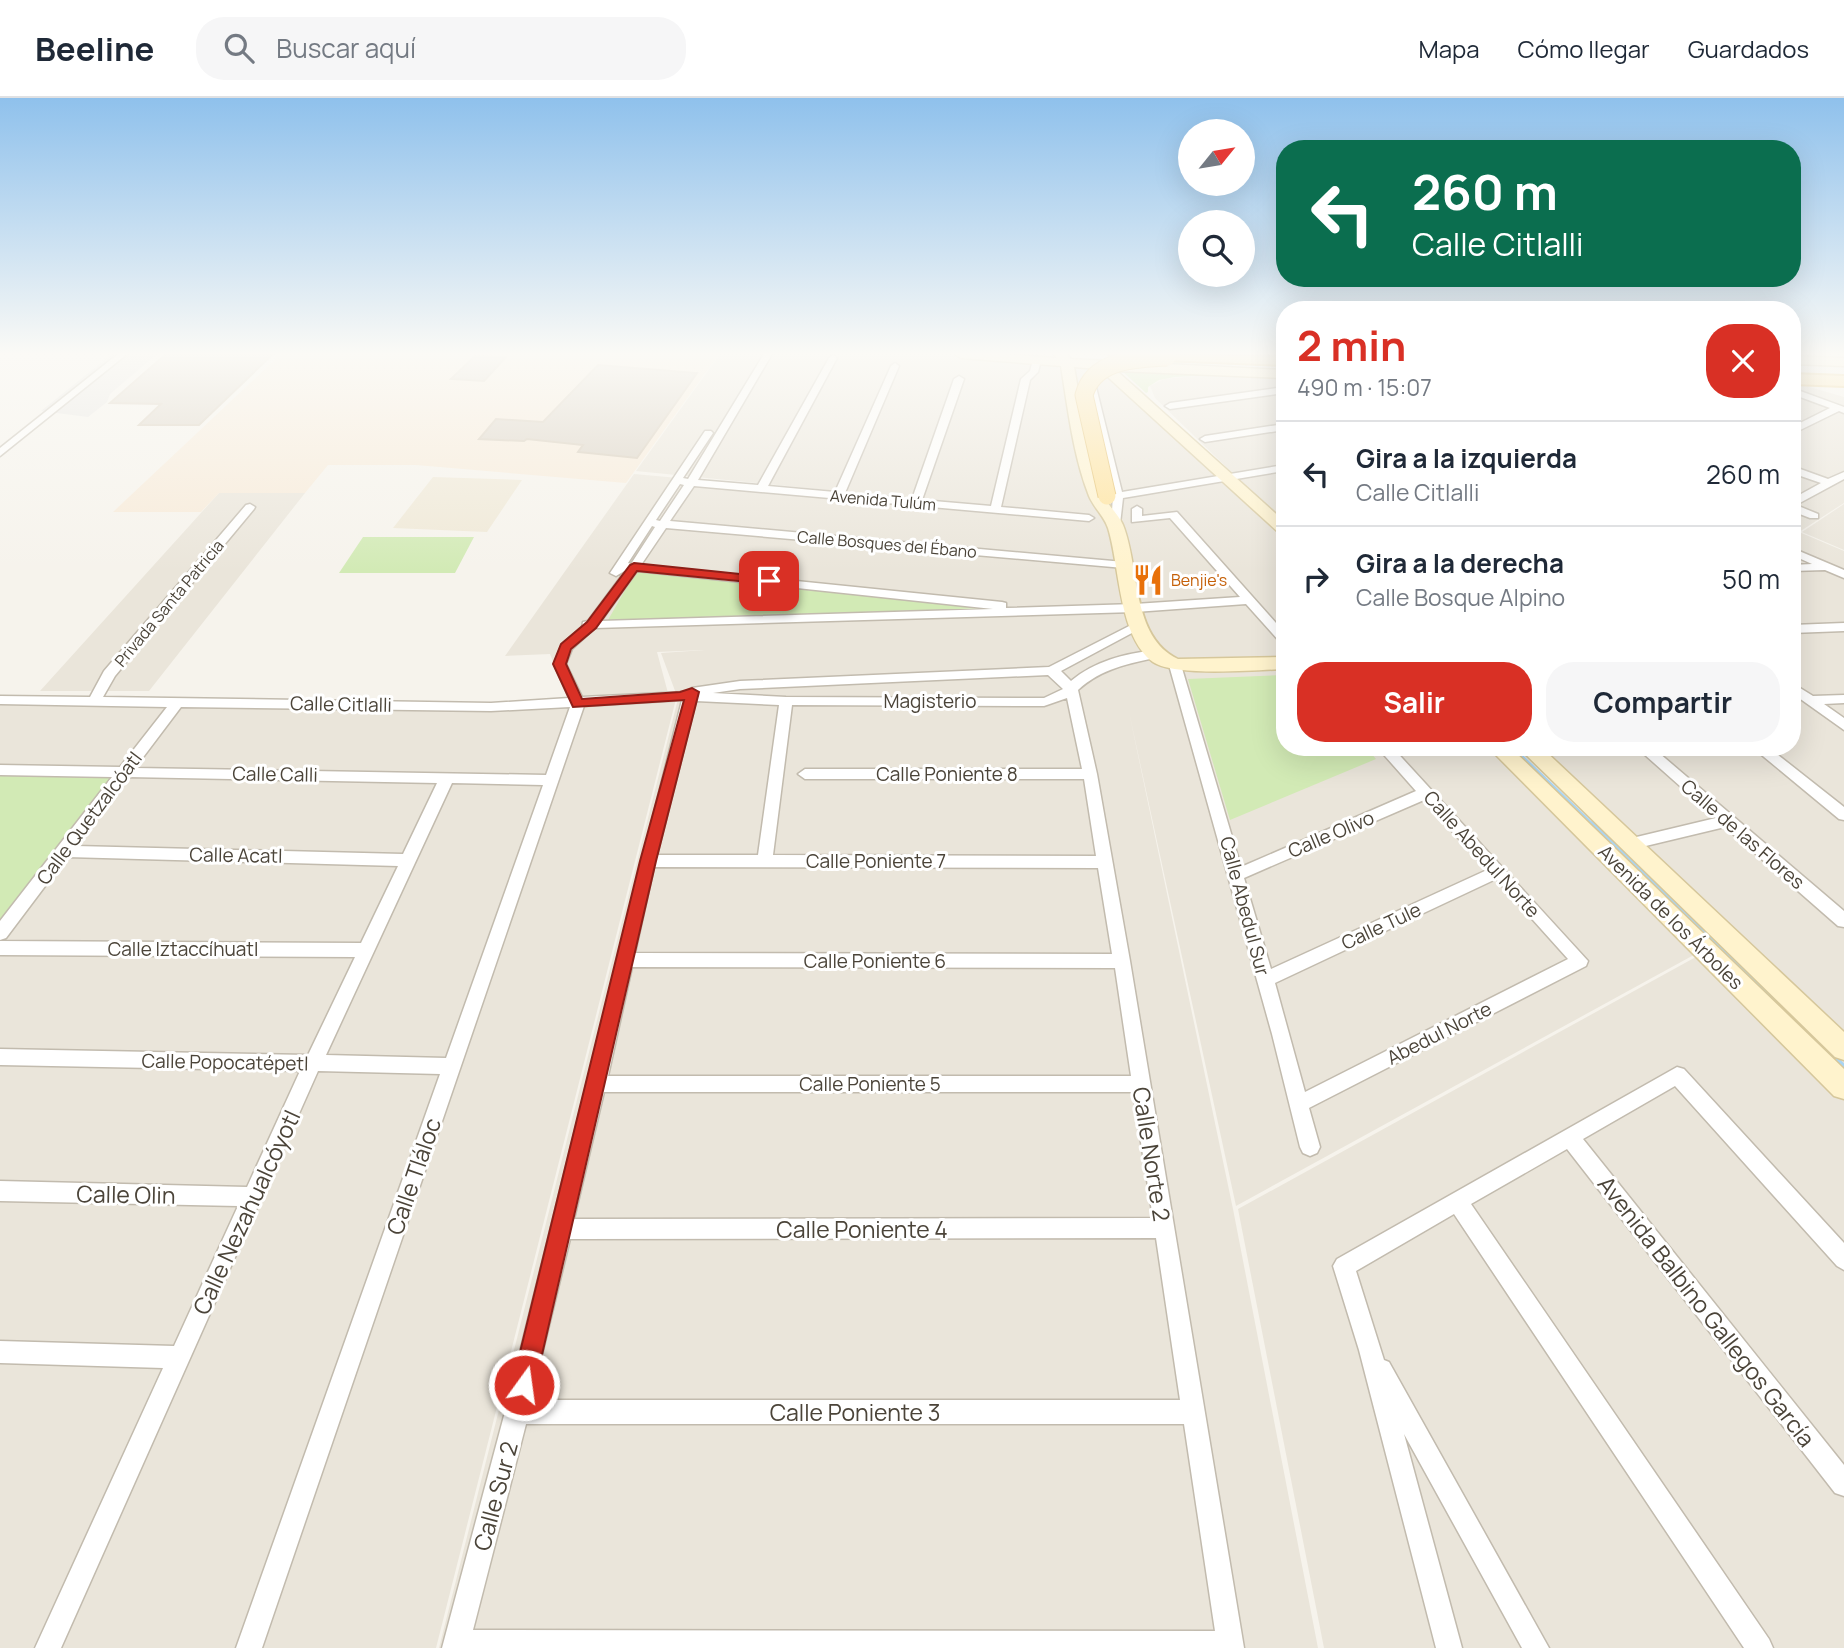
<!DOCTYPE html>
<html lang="es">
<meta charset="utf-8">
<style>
body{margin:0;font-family:Manrope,sans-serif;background:#f6f6f7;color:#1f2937;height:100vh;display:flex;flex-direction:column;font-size:26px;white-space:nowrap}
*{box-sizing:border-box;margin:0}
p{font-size:23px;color:#747a83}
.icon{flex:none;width:38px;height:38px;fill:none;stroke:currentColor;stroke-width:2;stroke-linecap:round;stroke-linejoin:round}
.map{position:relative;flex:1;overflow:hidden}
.details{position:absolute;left:1276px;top:203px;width:525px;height:455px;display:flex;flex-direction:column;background:#fff;border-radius:28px;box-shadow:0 7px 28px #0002}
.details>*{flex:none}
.guide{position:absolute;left:1276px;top:42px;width:525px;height:147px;border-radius:28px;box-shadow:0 7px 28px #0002;background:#0b6e4f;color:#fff;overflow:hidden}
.needle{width:46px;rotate:60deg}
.tools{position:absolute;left:1178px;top:21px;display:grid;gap:14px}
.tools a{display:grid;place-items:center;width:77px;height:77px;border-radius:50%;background:#fff;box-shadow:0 7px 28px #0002;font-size:35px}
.pin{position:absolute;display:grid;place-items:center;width:60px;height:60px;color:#fff;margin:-30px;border-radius:14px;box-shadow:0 4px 10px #0006}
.me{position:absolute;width:77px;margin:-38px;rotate:14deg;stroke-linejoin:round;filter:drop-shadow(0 0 5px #0008)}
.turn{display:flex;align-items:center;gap:24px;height:147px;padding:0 21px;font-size:32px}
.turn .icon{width:91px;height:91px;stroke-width:2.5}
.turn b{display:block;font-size:49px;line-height:60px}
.round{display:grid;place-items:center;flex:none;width:74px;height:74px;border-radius:28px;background:#f6f6f7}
.summary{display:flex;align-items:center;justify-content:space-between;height:119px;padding:0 21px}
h1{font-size:42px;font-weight:700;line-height:52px;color:#d93025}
.button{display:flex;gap:14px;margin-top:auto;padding:14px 21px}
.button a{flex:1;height:80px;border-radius:28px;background:#d93025;color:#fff;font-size:28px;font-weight:700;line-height:80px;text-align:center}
.button a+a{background:#f6f6f7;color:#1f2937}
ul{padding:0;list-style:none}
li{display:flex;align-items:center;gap:21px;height:105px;padding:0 21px;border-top:2px solid #e0e1e3}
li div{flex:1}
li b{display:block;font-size:26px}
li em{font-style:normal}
header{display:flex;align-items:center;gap:42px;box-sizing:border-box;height:98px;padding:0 35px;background:#fff;border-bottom:2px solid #e0e1e3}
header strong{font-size:33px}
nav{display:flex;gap:38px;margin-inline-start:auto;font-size:24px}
.search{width:490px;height:63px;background:#f6f6f7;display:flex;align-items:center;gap:18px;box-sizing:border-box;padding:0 24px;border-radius:28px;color:#747a83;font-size:26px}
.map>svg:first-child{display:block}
</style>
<header>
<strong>Beeline</strong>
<div class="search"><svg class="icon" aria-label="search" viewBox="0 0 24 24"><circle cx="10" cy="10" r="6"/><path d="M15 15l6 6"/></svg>Buscar aquí</div>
<nav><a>Mapa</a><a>Cómo llegar</a><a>Guardados</a></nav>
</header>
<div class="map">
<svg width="1844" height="1550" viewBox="0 0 1844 1550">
<rect width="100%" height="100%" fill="#f6f3ec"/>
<!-- residential -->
<path fill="#eae5da" d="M 720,256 L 991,256 L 1056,268 L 1075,284 L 1074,270 L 1115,272 L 1138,289 L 1284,428 L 1284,649 L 1510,649 L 1712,847 L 1236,1108 L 1129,614 L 1233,1111 L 1318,1550 L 439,1550 L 678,601 L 661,555 L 705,552 L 657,554 L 668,595 L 567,598 L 550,556 L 505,558 L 634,376 L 997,409 L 636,373 Z
M 1284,274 L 1284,425 L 1155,300 L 1150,288 L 1164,281 L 1207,277 Z
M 1792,284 L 1844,299 L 1844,405 L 1799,434 L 1844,453 L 1844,968 L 1515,649 L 1792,649 Z
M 219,395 L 305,395 L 149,593 L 40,593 Z
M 1844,406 L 1844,452 L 1802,434 Z
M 0,600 L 481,606 L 676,601 L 436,1550 L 0,1550 Z
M 1714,849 L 1844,975 L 1844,1550 L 1324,1550 L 1238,1111 Z"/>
<!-- commercial -->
<path fill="#f7ead8" d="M 281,256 L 719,256 L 626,385 L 416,367 L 328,367 L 305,395 L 219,395 L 201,414 L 113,414 Z"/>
<!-- education -->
<path fill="#efe8d6" d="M 433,379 L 522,382 L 487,434 L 393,430 Z"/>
<!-- green -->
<path fill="#d2eab5" d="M 1095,256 L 1284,256 L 1284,268 L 1157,264 Z
M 1122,273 L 1125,272 L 1214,277 L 1175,279 L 1159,282 L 1148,289 L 1148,294 L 1146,295 Z
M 363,439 L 474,439 L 455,475 L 339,475 Z
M 636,473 L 964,505 L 988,510 L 608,522 Z
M 1284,577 L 1284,649 L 1366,649 L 1376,661 L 1230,722 L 1188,581 Z
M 0,676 L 116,677 L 0,825 Z"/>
<!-- parking -->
<path fill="#e5e3e0" d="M 112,256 L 157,256 L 110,296 L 107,304 L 88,319 L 41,313 Z"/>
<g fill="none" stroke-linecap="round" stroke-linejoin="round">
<!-- stream-far1 -->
<path stroke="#a9d4f2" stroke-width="5" d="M 1511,649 L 1594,729"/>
<!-- stream -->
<path stroke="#a9d4f2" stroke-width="7" d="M 1592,727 L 1844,970"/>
</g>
<!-- building -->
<path fill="#d8cfc1" stroke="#d3c7b4" stroke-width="2" d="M 166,256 L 273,256 L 199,327 L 139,327 L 161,306 L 110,305 Z
M 475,258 L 506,259 L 484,283 L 451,281 Z
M 598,267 L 697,275 L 637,360 L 578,354 L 583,347 L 527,341 L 524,343 L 479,341 L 496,321 L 543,324 Z"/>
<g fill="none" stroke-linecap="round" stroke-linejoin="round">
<defs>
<path id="street" d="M 118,256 L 127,256 L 0,358 L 0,350 Z
M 764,256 L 772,256 L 698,382 L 758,387 L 829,260 L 833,257 L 837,260 L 768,388 L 835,394 L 891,268 L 895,265 L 899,268 L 845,395 L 912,401 L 954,281 L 959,278 L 964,281 L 922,402 L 991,408 L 1021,281 L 1030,273 L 1033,262 L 1037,259 L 1041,262 L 1038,274 L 1030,282 L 1001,409 L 1089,417 L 1094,420 L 1089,423 L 694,388 L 670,423 L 1124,464 L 1130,467 L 1124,470 L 666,430 L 641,467 L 1002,504 L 1006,505 L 1006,510 L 1135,506 L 1240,499 L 1170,420 L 1132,424 L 1132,411 L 1137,408 L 1142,411 L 1142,418 L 1177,414 L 1284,534 L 1284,545 L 1280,544 L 1246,506 L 1135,514 L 595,530 L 572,551 L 566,566 L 582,599 L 685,594 L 692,590 L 740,583 L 1049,569 L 1135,525 L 1139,524 L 1145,528 L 1061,573 L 1071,583 C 1095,563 1124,556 1154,552 L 1160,556 L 1159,559 C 1128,566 1102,570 1078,592 L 1097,676 L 1130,863 L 1244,1550 L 442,1550 L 505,1314 L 682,602 L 584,608 L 262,1550 L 236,1550 L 440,976 L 318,973 L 61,1550 L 35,1550 L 163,1270 L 0,1265 L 0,1243 L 174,1248 L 238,1108 L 0,1103 L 0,1083 L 247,1089 L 300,973 L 0,967 L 0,951 L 308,957 L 355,859 L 0,857 L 0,843 L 361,845 L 398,768 L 67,759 L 6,840 L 0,842 L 0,823 L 112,679 L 0,677 L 0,667 L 120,669 L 167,609 L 0,606 L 0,598 L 90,599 L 104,573 L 246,407 L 250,406 L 255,409 L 254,411 L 115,578 L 103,599 L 491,605 L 569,600 L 554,566 L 562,546 L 582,529 L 583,524 L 588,523 L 626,472 L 616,478 L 610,475 L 705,333 L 711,333 L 713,335 L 683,380 L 688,381 ZM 680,386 L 684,387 L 660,423 L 656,422 ZM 652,428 L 655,429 L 631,466 L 628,465 ZM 637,473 L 993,511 L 601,523 ZM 1048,577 L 1063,591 L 1044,600 L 786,599 L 713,595 L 740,591 ZM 1067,600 L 1082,671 L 805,671 L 798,676 L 805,681 L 1084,681 L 1096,758 L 773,757 L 792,607 L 1044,608 ZM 696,603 L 779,607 L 758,757 L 657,757 ZM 181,609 L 491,613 L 570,609 L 546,677 L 135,670 ZM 128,679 L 437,685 L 403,756 L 76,748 ZM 452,685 L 543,687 L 446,960 L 326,957 ZM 654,769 L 1098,770 L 1112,856 L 635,855 ZM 632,869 L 1115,870 L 1131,978 L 608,978 ZM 604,994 L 1133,994 L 1153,1120 L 574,1121 ZM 1156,1140 L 1180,1302 L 531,1302 L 570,1141 ZM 526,1326 L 1184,1326 L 1215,1533 L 473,1532 Z
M 1088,287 L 1096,289 L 1122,394 L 1284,367 L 1284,373 L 1123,400 L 1120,426 L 1111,428 L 1113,398 Z
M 1284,289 L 1284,295 L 1170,311 L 1165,308 L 1170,305 Z
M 1792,290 L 1844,309 L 1844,315 L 1839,313 L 1792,336 L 1792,329 L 1830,310 L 1792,296 Z
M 1284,326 L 1284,332 L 1205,344 L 1200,341 L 1205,338 Z
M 1792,368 L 1828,381 L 1844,374 L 1844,381 L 1796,407 L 1818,416 L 1818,420 L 1810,420 L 1792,413 L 1792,401 L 1821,385 L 1792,375 Z
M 1792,450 L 1844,472 L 1844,480 L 1825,472 L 1792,473 L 1792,467 L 1812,466 L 1792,457 Z
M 1844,525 L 1844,533 L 1792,535 L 1792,527 Z
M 1175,563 L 1181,567 L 1241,769 L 1416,693 L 1377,649 L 1392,649 L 1588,863 L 1586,868 L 1309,1010 L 1320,1049 L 1317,1055 L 1310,1058 L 1303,1055 L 1300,1049 L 1272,936 L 1169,567 ZM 1424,702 L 1487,772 L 1271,871 L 1244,780 ZM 1496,781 L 1568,861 L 1305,994 L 1275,885 Z
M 1792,585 L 1813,598 L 1844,597 L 1844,605 L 1824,606 L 1844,620 L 1844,632 L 1792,595 Z
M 1636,649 L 1652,649 L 1844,813 L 1844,829 L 1838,828 L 1725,729 L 1629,752 L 1624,750 L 1621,746 L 1624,742 L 1716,720 Z
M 1752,649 L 1768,649 L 1844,709 L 1844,722 L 1839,721 Z
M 1677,969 L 1684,971 L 1844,1145 L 1844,1172 L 1837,1168 L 1675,988 L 1583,1041 L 1844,1367 L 1844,1398 L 1835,1395 L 1567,1051 L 1471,1106 L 1769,1541 L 1773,1550 L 1744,1550 L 1454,1116 L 1356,1173 L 1384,1262 L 1389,1264 L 1549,1550 L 1522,1550 L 1404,1336 L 1462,1550 L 1436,1550 L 1359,1252 L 1333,1168 L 1337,1161 Z"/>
<path id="secondary" d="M 955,256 L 1004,256 L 1057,260 L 1054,256 L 1066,256 L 1071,261 L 1284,272 L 1284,280 L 1117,273 L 1284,423 L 1284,436 L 1278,434 L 1099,271 L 1074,269 C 1082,312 1087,360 1105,400 C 1110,410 1119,417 1123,427 C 1140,469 1131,539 1178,561 L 1284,559 L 1284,571 C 1255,572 1175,579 1153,564 C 1118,538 1120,468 1108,430 C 1104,418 1094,410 1089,398 C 1073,357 1068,311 1061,268 L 961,260 Z
M 1792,258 L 1844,260 L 1844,268 L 1792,266 Z
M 1488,649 L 1510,649 L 1844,971 L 1844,1001 L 1834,998 Z
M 1518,649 L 1541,649 L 1844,934 L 1844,962 L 1835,959 Z"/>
<path id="primary" d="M 1108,256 L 1284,259 L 1284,267 L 1115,260 Z
M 1792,276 L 1844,278 L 1844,288 L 1792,286 Z"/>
</defs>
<!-- street casing -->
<use href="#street" stroke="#c2bbae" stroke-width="3"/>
<!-- secondary casing -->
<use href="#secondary" stroke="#d6c79b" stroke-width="3"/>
<!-- primary casing -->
<use href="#primary" stroke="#e6c16a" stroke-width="4"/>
<!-- street -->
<use href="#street" fill="#fff" fill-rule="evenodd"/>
<!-- secondary -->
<use href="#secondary" fill="#fff3cd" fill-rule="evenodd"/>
<!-- primary -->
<use href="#primary" fill="#ffe39c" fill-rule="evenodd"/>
<defs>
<path id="primary-bridge" d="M 1107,398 L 1084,297 C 1094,261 1135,261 1167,259"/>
</defs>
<!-- primary-bridge casing -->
<use href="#primary-bridge" stroke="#e6c16a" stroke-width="19" stroke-linecap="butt"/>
<!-- primary-bridge -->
<use href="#primary-bridge" stroke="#ffe39c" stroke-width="17"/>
</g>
<!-- sky -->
<linearGradient id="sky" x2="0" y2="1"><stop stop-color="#8fc1ec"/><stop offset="0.54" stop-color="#fbfaf6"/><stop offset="1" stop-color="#fbfaf6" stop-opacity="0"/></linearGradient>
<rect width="1844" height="473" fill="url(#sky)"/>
<!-- route -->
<path fill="#d93025" stroke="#8d1f18" stroke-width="2" d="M 634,465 L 769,479 L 775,483 L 769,486 L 637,473 L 596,530 L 571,551 L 566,566 L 582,601 L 680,594 L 692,590 L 699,594 L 656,763 L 535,1287 L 532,1296 L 524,1299 L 515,1296 L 512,1287 L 640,763 L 684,602 L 573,609 L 553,566 L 561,546 L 587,524 L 630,467 Z"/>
<!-- icons -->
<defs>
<symbol id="restaurant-bare" viewBox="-9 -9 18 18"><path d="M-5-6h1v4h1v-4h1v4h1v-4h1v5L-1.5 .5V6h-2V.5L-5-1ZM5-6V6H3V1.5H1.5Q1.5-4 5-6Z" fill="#e8710a" stroke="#fff" stroke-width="2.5" paint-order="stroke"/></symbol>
</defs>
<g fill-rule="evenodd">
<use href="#restaurant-bare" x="1126" y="460" width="44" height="44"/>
</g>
<g text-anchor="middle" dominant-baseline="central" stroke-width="6" stroke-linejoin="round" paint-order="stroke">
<!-- far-street labels -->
<g font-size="16" fill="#4b4439" stroke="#fff">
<text transform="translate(883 402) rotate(5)">Avenida Tulúm</text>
<text transform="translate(887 446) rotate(5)">Calle Bosques del Ébano</text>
<text transform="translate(169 505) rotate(-50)">Privada Santa Patricia</text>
</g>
<!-- far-food labels -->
<g font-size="16" fill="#c56008" stroke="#fff" text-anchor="start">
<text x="1171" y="482">Benjie's</text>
</g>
<!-- street labels -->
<g font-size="19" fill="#4b4439" stroke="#fff">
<text x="930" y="603">Magisterio</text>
<text transform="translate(341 606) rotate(1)">Calle Citlalli</text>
<text transform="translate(275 676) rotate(1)">Calle Calli</text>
<text x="947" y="676">Calle Poniente 8</text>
<text transform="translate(89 720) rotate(-53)">Calle Quetzalcóatl</text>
<text transform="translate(1331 736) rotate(-23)">Calle Olivo</text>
<text transform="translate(1743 736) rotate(41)">Calle de las Flores</text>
<text transform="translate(1482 756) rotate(48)">Calle Abedul Norte</text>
<text transform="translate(236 757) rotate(1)">Calle Acatl</text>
<text x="876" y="763">Calle Poniente 7</text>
<text transform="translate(1245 808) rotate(75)">Calle Abedul Sur</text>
<text transform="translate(1671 819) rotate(45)">Avenida de los Árboles</text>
<text transform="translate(1381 828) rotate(-25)">Calle Tule</text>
<text x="183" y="851">Calle Iztaccíhuatl</text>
<text x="875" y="863">Calle Poniente 6</text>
<text transform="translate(1439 935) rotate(-27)">Abedul Norte</text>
<text transform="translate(225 964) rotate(1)">Calle Popocatépetl</text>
<text x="870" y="986">Calle Poniente 5</text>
</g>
<!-- near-street labels -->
<g font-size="23" fill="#4b4439" stroke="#fff">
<text transform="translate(1152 1056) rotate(81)">Calle Norte 2</text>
<text transform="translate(413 1078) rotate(-71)">Calle Tláloc</text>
<text transform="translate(126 1096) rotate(1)">Calle Olin</text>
<text transform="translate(246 1114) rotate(-65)">Calle Nezahualcóyotl</text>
<text x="862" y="1131">Calle Poniente 4</text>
<text transform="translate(1707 1213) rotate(52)">Avenida Balbino Gallegos García</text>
<text x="855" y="1314">Calle Poniente 3</text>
<text transform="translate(495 1398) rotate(-75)">Calle Sur 2</text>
</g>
</g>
</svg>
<div class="tools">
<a><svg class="needle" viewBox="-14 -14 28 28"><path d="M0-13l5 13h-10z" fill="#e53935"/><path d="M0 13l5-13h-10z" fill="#747a83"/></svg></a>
<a><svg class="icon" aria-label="search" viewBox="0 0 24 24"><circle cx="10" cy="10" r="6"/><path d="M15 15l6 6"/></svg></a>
</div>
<div class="pin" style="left:769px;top:483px;background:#d93025"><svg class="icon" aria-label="arrive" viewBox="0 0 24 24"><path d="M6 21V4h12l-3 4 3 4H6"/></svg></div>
<svg class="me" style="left:524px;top:1287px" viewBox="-20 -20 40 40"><circle r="17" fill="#d93025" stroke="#fff" stroke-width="3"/><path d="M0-11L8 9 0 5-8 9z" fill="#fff"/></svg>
<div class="guide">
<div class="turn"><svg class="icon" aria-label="left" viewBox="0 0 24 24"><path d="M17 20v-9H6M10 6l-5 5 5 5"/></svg><div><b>260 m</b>Calle Citlalli</div></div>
</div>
<section class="details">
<div class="summary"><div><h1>2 min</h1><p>490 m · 15:07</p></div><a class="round" style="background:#d93025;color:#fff"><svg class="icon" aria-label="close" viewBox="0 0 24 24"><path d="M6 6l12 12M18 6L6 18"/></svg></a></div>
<ul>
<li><svg class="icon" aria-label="left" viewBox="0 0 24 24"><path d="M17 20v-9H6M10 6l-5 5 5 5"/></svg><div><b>Gira a la izquierda</b><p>Calle Citlalli</p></div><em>260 m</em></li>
<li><svg class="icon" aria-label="right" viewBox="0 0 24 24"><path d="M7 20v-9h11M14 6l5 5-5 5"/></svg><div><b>Gira a la derecha</b><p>Calle Bosque Alpino</p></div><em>50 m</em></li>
</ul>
<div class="button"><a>Salir</a><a>Compartir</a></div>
</section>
</div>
